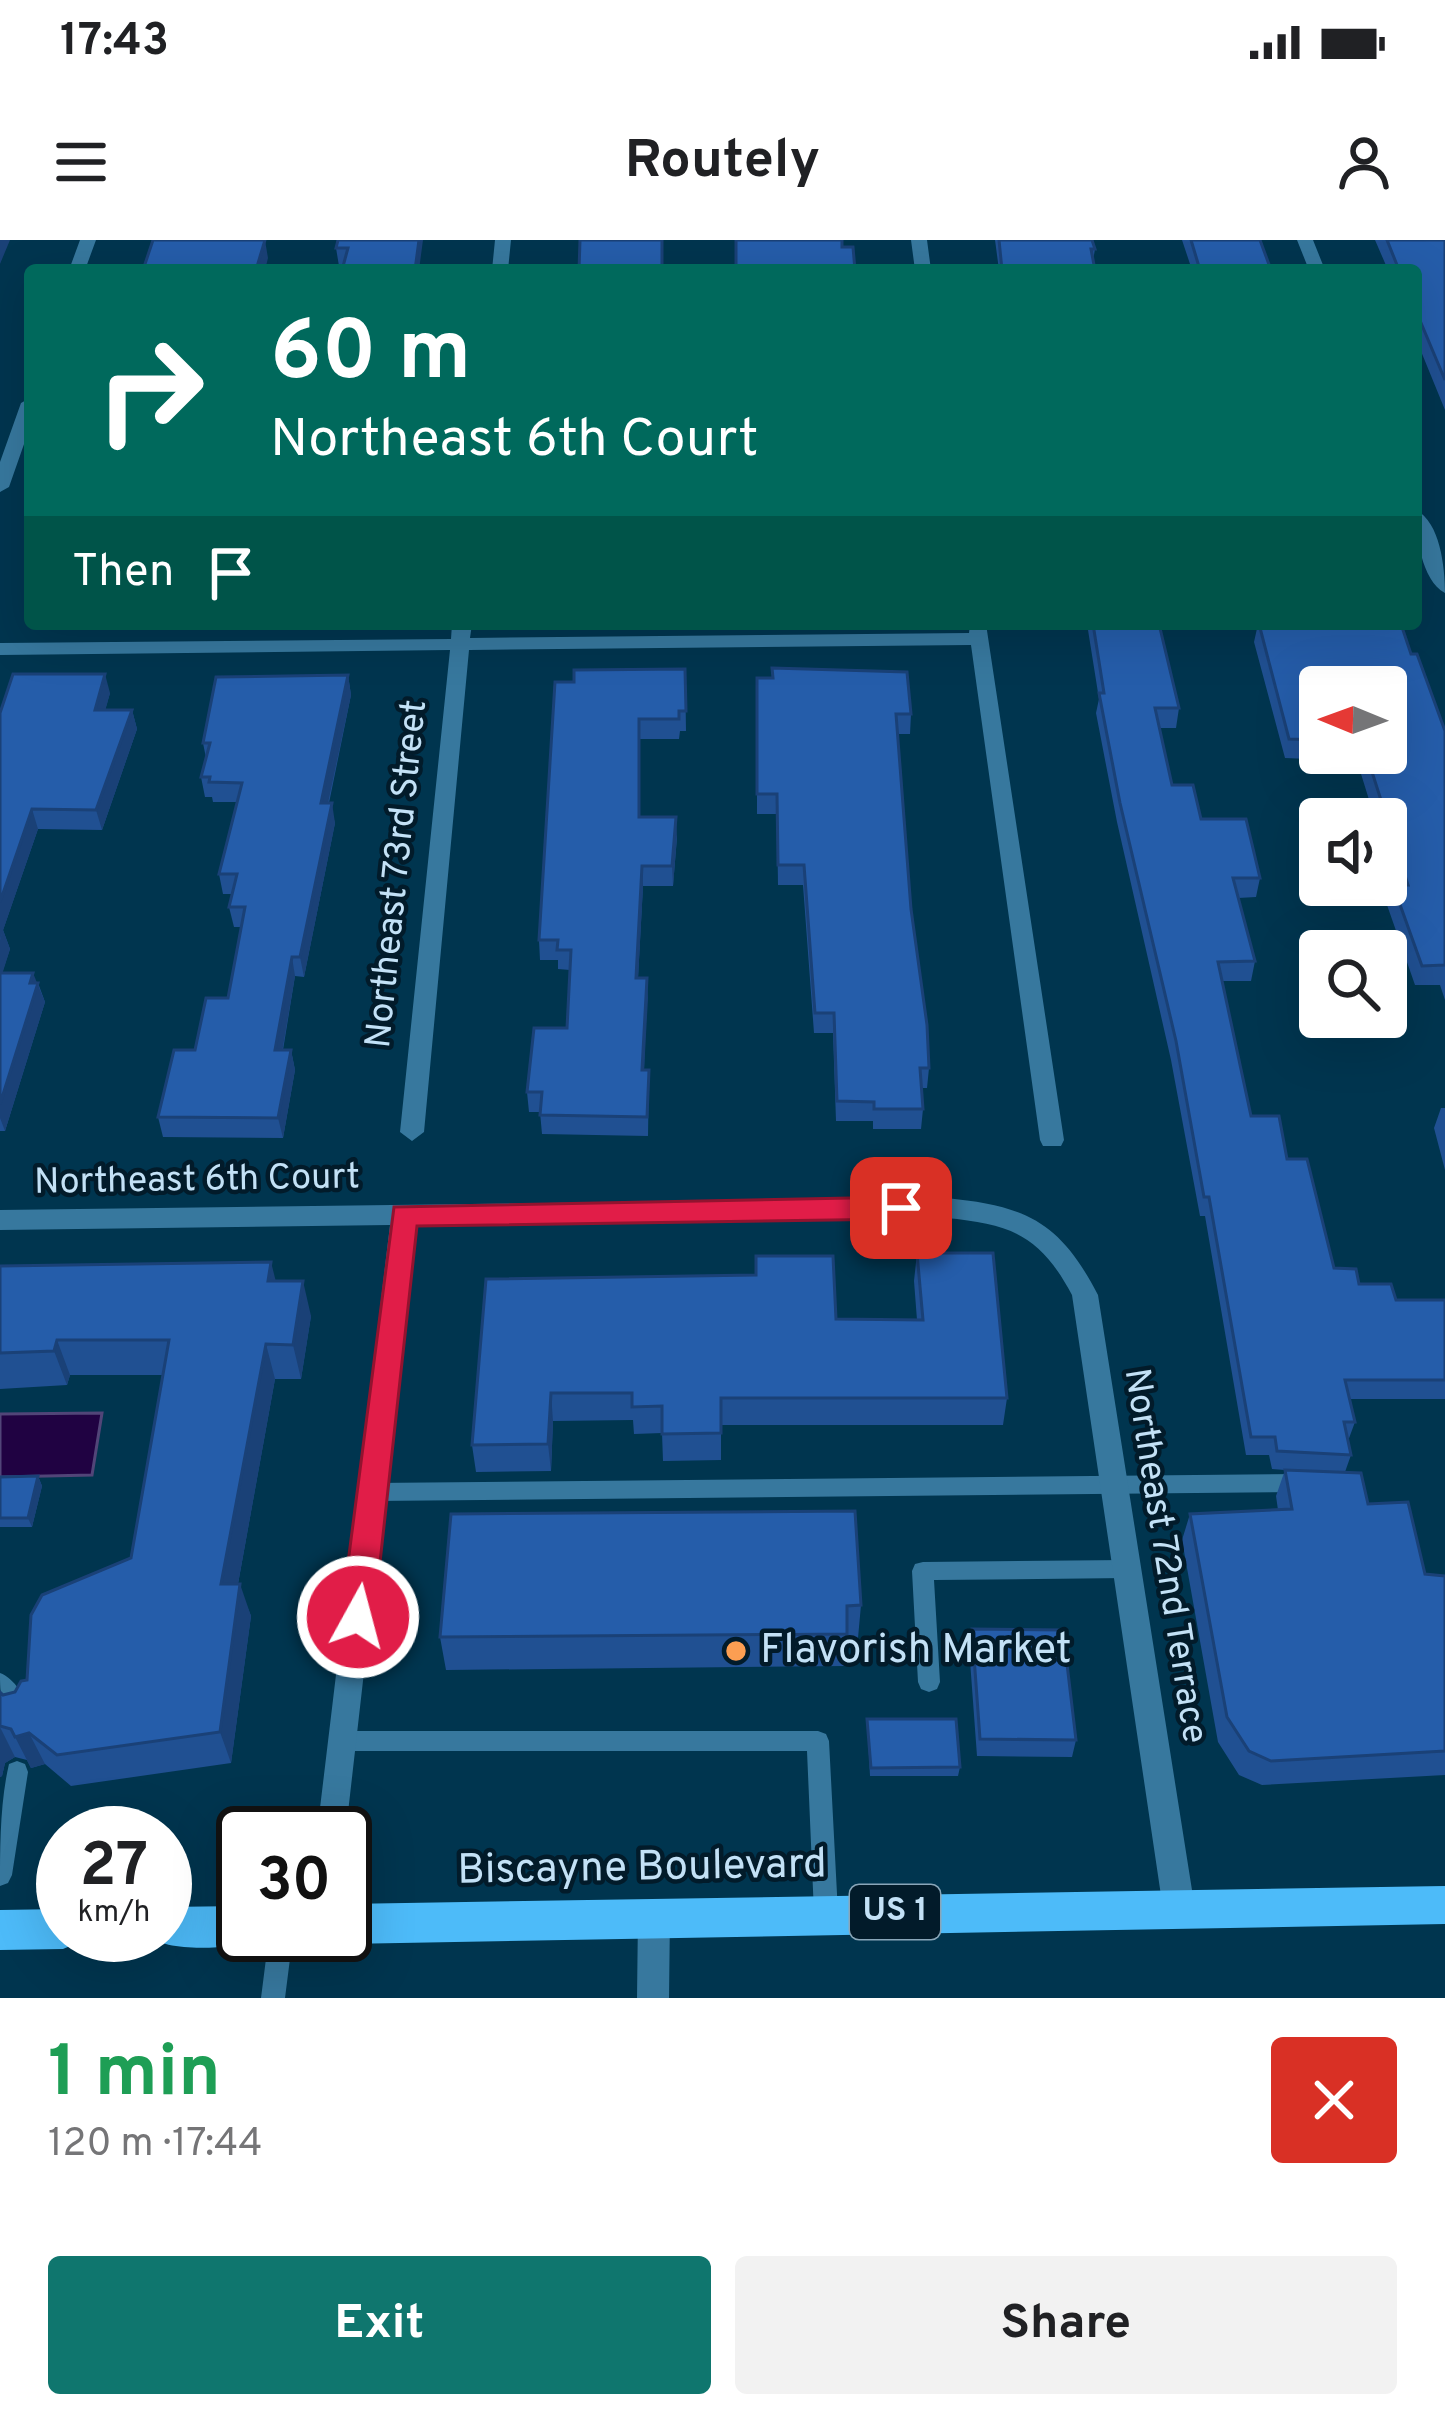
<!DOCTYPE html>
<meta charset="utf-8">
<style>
body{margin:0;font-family:Overpass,sans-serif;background:#f2f2f2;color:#202124;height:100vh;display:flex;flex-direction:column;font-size:45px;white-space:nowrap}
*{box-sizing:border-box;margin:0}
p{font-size:39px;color:#757577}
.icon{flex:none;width:66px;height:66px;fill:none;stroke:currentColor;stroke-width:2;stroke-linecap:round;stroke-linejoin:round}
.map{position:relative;height:1758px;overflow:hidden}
.sheet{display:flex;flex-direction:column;background:#fff;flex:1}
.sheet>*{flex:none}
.top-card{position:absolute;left:24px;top:24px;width:1398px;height:366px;border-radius:12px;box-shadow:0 12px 48px #0002;background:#00695c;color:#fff;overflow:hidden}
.needle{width:78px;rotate:271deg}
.fabs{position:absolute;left:1299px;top:426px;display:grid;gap:24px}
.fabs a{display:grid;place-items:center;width:108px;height:108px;border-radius:12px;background:#fff;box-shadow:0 12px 48px #0002;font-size:60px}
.speed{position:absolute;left:36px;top:1566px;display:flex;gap:24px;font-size:60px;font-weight:700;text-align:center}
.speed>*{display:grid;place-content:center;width:156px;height:156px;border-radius:50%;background:#fff;box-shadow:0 12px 48px #0002;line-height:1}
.speed small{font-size:30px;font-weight:400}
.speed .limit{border:6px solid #111;border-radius:18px;background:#fff;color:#111}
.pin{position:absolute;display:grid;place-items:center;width:102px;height:102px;color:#fff;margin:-51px;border-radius:24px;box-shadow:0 6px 18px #0006}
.me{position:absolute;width:132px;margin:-66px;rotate:7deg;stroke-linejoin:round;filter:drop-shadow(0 0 9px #0008)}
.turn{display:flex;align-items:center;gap:42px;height:252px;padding:0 48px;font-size:54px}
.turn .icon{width:156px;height:156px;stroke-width:2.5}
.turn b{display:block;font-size:84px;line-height:102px}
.then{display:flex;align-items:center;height:114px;padding:0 48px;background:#0003;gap:24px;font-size:45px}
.round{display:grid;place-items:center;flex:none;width:126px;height:126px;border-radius:12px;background:#f2f2f2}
.headline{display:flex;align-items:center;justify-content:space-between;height:204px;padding:0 48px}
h1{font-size:72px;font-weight:700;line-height:90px;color:#1e9e55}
.primary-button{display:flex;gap:24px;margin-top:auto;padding:24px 48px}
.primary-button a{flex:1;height:138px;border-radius:12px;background:#0f766e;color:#fff;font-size:48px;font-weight:700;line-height:138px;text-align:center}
.primary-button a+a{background:#f2f2f2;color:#202124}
.status{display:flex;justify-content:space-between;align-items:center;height:84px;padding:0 60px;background:#fff;direction:ltr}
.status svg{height:33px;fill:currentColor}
header{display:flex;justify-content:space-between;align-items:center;height:156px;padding:0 48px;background:#fff;font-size:54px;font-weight:700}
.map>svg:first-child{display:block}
</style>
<div class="status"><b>17:43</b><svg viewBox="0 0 49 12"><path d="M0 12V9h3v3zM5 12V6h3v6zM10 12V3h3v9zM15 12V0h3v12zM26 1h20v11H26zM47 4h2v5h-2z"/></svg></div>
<header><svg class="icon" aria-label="menu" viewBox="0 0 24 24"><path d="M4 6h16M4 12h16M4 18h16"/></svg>Routely<svg class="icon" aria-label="person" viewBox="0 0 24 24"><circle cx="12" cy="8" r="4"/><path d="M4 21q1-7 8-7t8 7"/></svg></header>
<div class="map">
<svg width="1445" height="1758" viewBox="0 0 1445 1758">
<rect width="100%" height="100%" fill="#00354f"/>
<!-- water -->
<path fill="#200242" stroke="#514578" stroke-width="3" d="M 102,1173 L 92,1235 L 0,1237 L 0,1174 Z"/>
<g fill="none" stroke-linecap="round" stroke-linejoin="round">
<!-- lane -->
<path fill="#37789e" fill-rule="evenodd" d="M 1301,1234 L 1308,1237 L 1311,1243 L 1308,1249 L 1301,1252 L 373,1261 L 366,1258 L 363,1252 L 366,1246 L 373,1243 Z
M 1127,1320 L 1135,1322 L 1138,1329 L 1135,1336 L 1127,1338 L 934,1340 L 940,1442 L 937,1449 L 929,1452 L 921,1449 L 918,1442 L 912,1331 L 915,1324 L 923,1322 Z
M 0,1433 C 14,1438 26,1458 32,1472 L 29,1479 L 21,1482 C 0,1474 0,1453 0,1433 Z
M 342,1491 L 818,1491 L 826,1494 L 829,1501 L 838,1673 L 834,1681 L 826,1685 L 818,1681 L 814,1673 L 807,1511 L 342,1511 L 334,1508 L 331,1501 L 334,1494 Z
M 17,1521 L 25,1524 L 28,1532 L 12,1635 L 8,1643 L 0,1646 C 0,1607 0,1562 9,1524 Z
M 269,1695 L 293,1695 L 285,1758 L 261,1758 Z"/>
<!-- street -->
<path fill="#37789e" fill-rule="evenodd" d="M 80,0 L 96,0 L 85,30 L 69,30 Z
M 495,0 L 511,0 L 508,30 L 492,30 Z
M 911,0 L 927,0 L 931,30 L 915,30 Z
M 1297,0 L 1313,0 L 1325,30 L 1309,30 Z
M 30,158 L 30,187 L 9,247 L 0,252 L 0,222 L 21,163 Z
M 1416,270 C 1440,282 1445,327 1445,353 C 1421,340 1416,295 1416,270 Z
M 452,384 L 472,384 L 470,398 L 969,393 L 970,384 L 986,384 L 1064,900 L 1061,906 L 1043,906 L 1040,900 L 971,405 L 469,410 L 424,892 L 412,901 L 400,892 L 450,410 L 0,415 L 0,403 L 451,399 Z
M 946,958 C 1027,966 1060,982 1098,1055 L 1195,1669 L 1190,1680 L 1179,1684 L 1168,1680 L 1163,1669 L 1072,1055 C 1040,995 1011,984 946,978 L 415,984 L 345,1599 L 345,1593 L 317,1593 L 390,985 L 0,990 L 0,970 Z
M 654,1659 L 665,1664 L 670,1675 L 669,1758 L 637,1758 L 638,1675 L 643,1664 Z"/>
<!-- primary -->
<path fill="#4dbbf9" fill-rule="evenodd" d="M 1445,1646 L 1445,1684 L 345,1704 L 330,1695 L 345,1695 L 345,1664 Z
M 243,1666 L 243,1695 L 259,1695 C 243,1711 163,1713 148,1695 L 165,1695 L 165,1667 Z
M 63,1669 L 63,1695 L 80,1695 L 77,1703 L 63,1709 L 0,1710 L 0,1670 Z"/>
</g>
<!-- wall -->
<path fill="#205092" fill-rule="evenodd" d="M 338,0 L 419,30 L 339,26 L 336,8 Z
M 995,0 L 1092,0 L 1095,9 L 1093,21 L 1095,30 L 999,30 Z
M 1182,0 L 1260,0 L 1271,30 L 1192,30 Z
M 1375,0 L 1445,0 L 1445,170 L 1416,99 L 1416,30 L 1388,30 Z
M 1077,384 L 1159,384 L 1179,468 L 1176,488 L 1160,488 L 1172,545 L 1201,579 L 1260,638 L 1256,657 L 1238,658 L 1255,721 L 1251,741 L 1222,741 L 1251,876 L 1287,919 L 1334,1028 L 1359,1044 L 1396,1060 L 1445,1060 L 1445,1159 L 1349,1159 L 1355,1182 L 1348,1201 L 1351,1215 L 1345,1232 L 1425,1334 L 1445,1336 L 1445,1535 L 1262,1545 L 1239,1535 L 1218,1502 L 1182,1300 L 1190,1274 L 1278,1270 L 1276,1256 L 1285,1230 L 1272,1229 L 1269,1215 L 1246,1215 L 1205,976 L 1200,976 L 1171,820 L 1117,582 L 1096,473 L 1099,459 L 1088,390 L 1079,390 Z
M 1258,384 L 1411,414 L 1445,491 L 1445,760 L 1440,745 L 1415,745 L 1387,665 L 1393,645 L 1396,645 L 1386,613 L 1386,579 L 1375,579 L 1357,521 L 1285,518 L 1254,402 ZM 1320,447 L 1386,513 L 1320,513 Z
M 685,429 L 686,491 L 680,491 L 679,499 L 640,499 L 640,577 L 677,597 L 673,646 L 643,646 L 638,738 L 647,738 L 644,830 L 649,830 L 648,896 L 542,894 L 540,872 L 529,872 L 527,852 L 567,788 L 570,730 L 558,729 L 558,720 L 540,720 L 539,700 L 574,442 Z
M 348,435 L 351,455 L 329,563 L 335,583 L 304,737 L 295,736 L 283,810 L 291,810 L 295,830 L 283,898 L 163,897 L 158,877 L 195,810 L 228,758 L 242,687 L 234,687 L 229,667 L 232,654 L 223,654 L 219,634 L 237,562 L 213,562 L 212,557 L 205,557 L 201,537 L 206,518 L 203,503 Z
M 757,438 L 911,474 L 910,494 L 898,494 L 911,669 L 929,828 L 927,848 L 921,848 L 923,869 L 921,889 L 873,889 L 873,881 L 836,881 L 833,793 L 814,793 L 803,645 L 778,645 L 777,574 L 757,574 Z
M 110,453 L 105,470 L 132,470 L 137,489 L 102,590 L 38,589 L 3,690 L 10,709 L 2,733 L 38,743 L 45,762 L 5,891 L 0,891 L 0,473 Z
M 1441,868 L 1445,868 L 1445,930 L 1434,888 Z
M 917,1013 L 1007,1158 L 1003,1185 L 721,1185 L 721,1220 L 663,1221 L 662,1193 L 634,1194 L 633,1180 L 553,1181 L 551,1231 L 476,1232 L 472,1205 L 486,1039 L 836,1079 L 917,1080 L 914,1041 Z
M 0,1026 L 276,1041 L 311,1076 L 301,1139 L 275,1139 L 238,1344 L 251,1376 L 231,1523 L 71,1546 L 45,1524 L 31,1528 L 27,1520 L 15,1517 L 5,1523 L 2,1536 L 0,1537 L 0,1452 L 3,1455 L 15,1452 L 27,1440 L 131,1318 L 163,1135 L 70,1135 L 67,1145 L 0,1149 Z
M 38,1236 L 42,1246 L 32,1287 L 0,1287 L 0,1237 Z
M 861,1365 L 858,1398 L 847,1398 L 845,1426 L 446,1430 L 440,1397 Z
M 972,1389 L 1076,1500 L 1072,1517 L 977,1516 L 969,1407 Z
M 867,1479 L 960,1527 L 958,1536 L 870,1536 Z"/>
<!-- shaded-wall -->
<path fill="#1a4177" d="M 0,0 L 10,0 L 0,24 Z
M 265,0 L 268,18 L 265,30 L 256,30 Z
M 419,0 L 423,0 L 419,30 L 415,30 Z
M 105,434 L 110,453 L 100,490 L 95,470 Z
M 348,435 L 351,455 L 324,582 L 321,563 Z
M 132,470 L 137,489 L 102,590 L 96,570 Z
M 332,563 L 335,583 L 304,737 L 300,717 Z
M 32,569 L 38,589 L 0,699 L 0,662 Z
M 676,577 L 677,597 L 673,646 L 672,626 Z
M 642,626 L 643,646 L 637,758 L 636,738 Z
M 3,690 L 10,709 L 0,741 L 0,700 Z
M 292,717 L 295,736 L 279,830 L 275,810 Z
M 33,733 L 45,762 L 5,891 L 0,878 L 0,864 Z
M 647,738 L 648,758 L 643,850 L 642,830 Z
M 291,810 L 295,830 L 283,898 L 278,878 Z
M 271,1022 L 280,1058 L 268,1041 Z
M 303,1041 L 311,1076 L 301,1139 L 293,1105 Z
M 57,1100 L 70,1135 L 67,1145 L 54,1111 Z
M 266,1104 L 275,1139 L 232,1377 L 221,1344 Z
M 551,1153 L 553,1181 L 551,1231 L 548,1204 Z
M 38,1236 L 42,1246 L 32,1287 L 28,1278 Z
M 240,1344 L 251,1376 L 231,1523 L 220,1492 Z
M 0,1487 L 15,1517 L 5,1523 L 2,1536 L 0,1537 Z
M 29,1493 L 45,1524 L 31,1528 L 15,1497 Z"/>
<!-- building -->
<path fill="#255daa" stroke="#1a4177" stroke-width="3" d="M 153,0 L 265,0 L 256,30 L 143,30 Z
M 338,0 L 419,0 L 415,30 L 342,30 L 348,8 L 336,8 Z
M 580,0 L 662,0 L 662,30 L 579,30 Z
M 736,0 L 842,0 L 842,7 L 853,7 L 855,30 L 736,30 Z
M 999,0 L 1092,0 L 1095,9 L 1091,9 L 1095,30 L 1002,30 Z
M 1191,0 L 1260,0 L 1271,30 L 1200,30 Z
M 1387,0 L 1445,0 L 1445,140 L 1416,71 L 1416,30 L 1399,30 Z
M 1093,384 L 1159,384 L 1179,468 L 1155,468 L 1172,545 L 1193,545 L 1201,579 L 1246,579 L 1260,638 L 1233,638 L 1255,721 L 1218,722 L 1251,876 L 1279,876 L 1287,919 L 1307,919 L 1334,1028 L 1356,1029 L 1359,1044 L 1391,1044 L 1396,1060 L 1445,1060 L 1445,1140 L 1345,1140 L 1355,1182 L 1344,1182 L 1351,1215 L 1277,1211 L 1275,1197 L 1251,1197 L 1209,957 L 1204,957 L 1176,801 L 1120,563 L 1099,453 L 1104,453 Z
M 1259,384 L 1401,384 L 1411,414 L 1417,414 L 1445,491 L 1445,725 L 1422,726 L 1393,645 L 1408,645 L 1366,513 L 1386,513 L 1386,447 L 1320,447 L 1320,500 L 1289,499 Z
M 772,428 L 907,432 L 911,474 L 896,474 L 911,669 L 927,785 L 929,828 L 920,828 L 923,869 L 874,869 L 874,862 L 837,861 L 834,773 L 815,773 L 804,625 L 778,625 L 777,554 L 757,554 L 757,438 L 773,438 Z
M 685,429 L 686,471 L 679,471 L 679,479 L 639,479 L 639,577 L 676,577 L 672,626 L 642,626 L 636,738 L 647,738 L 642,830 L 649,830 L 647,877 L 540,875 L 542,852 L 527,852 L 534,788 L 567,788 L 571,710 L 557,710 L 558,700 L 539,700 L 555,442 L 574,442 L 574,430 Z
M 13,434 L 105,434 L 95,470 L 132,470 L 96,570 L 32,569 L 0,662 L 0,473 Z
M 348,435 L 321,563 L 332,563 L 300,717 L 292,717 L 275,810 L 291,810 L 278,878 L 158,877 L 174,810 L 195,810 L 206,758 L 228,758 L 245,667 L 229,667 L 237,634 L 219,634 L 242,543 L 209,542 L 210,537 L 201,537 L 210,503 L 203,503 L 216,437 Z
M 0,733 L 33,733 L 30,743 L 38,743 L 0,864 Z
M 917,1013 L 993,1013 L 1007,1158 L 721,1158 L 721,1193 L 662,1194 L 662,1166 L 632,1167 L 632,1153 L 551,1153 L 548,1204 L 472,1205 L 486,1039 L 756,1035 L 756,1016 L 833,1016 L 836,1079 L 923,1080 Z
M 271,1022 L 268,1041 L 303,1041 L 293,1105 L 266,1104 L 221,1344 L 240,1344 L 220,1492 L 57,1515 L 29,1493 L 15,1497 L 11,1489 L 0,1486 L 0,1452 L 3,1455 L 15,1452 L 21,1441 L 27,1440 L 31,1375 L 42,1355 L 131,1318 L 169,1100 L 57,1100 L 54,1111 L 0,1113 L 0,1026 Z
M 1285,1230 L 1361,1233 L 1368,1264 L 1408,1262 L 1425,1334 L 1445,1336 L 1445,1511 L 1271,1521 L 1249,1511 L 1227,1477 L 1190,1274 L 1292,1269 Z
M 38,1236 L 28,1278 L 0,1278 L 0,1237 Z
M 855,1271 L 861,1365 L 847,1366 L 847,1394 L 440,1397 L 451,1274 Z
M 972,1389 L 1063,1390 L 1076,1500 L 980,1499 Z
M 867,1479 L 956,1479 L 960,1527 L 871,1528 Z"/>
<!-- route -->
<path fill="#e11d48" stroke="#92132f" stroke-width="3" d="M 901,957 L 915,968 L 901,979 L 417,986 L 374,1377 L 369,1387 L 358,1391 L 346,1387 L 341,1377 L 394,967 Z"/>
<!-- markers -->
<circle fill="#fc9e52" stroke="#021b2a" stroke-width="4.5" cx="736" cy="1411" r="12"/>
<g text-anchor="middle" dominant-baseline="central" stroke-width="9" stroke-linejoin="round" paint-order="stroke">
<!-- shield labels -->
<rect fill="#021b2a" stroke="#89a6b9" stroke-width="3" x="850" y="1645" width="90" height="54" rx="9"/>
<g font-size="33" font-weight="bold" fill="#c3e1f6">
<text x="895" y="1672">US 1</text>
</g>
<!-- street labels -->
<g font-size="36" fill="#c3e1f6" stroke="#021b2a">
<text transform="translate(398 634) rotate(-84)">Northeast 73rd Street</text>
<text transform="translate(197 941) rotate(-1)">Northeast 6th Court</text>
<text transform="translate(1164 1316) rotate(81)">Northeast 72nd Terrace</text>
</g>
<!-- near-poi labels -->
<g font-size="42" fill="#c3e1f6" stroke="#021b2a" text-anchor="start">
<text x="760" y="1411">Flavorish Market</text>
</g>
<!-- near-street labels -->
<g font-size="42" fill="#c3e1f6" stroke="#021b2a">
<text transform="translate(642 1629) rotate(-1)">Biscayne Boulevard</text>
</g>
</g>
</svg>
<div class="fabs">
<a><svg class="needle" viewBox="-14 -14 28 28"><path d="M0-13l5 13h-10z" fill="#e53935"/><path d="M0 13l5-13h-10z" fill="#757577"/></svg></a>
<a><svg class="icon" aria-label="sound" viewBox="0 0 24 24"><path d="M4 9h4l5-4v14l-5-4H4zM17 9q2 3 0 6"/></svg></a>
<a><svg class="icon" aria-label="search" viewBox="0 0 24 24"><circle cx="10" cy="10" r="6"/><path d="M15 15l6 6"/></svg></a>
</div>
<div class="speed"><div>27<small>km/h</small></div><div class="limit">30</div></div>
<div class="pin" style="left:901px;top:968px;background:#d93025"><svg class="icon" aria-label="arrive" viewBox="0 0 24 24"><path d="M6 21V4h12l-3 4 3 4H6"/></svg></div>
<svg class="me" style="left:358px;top:1377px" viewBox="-20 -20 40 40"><circle r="17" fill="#e11d48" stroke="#fff" stroke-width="3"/><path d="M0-11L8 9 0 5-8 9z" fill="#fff"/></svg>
<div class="top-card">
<div class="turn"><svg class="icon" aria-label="right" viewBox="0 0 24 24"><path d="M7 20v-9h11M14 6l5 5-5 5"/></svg><div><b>60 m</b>Northeast 6th Court</div></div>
<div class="then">Then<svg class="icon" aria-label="arrive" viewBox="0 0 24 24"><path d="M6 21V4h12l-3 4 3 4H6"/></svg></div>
</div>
</div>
<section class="sheet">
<div class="headline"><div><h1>1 min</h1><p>120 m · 17:44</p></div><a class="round" style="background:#d93025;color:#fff"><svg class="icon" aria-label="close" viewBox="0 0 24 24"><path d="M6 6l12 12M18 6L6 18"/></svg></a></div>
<div class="primary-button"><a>Exit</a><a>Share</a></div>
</section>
